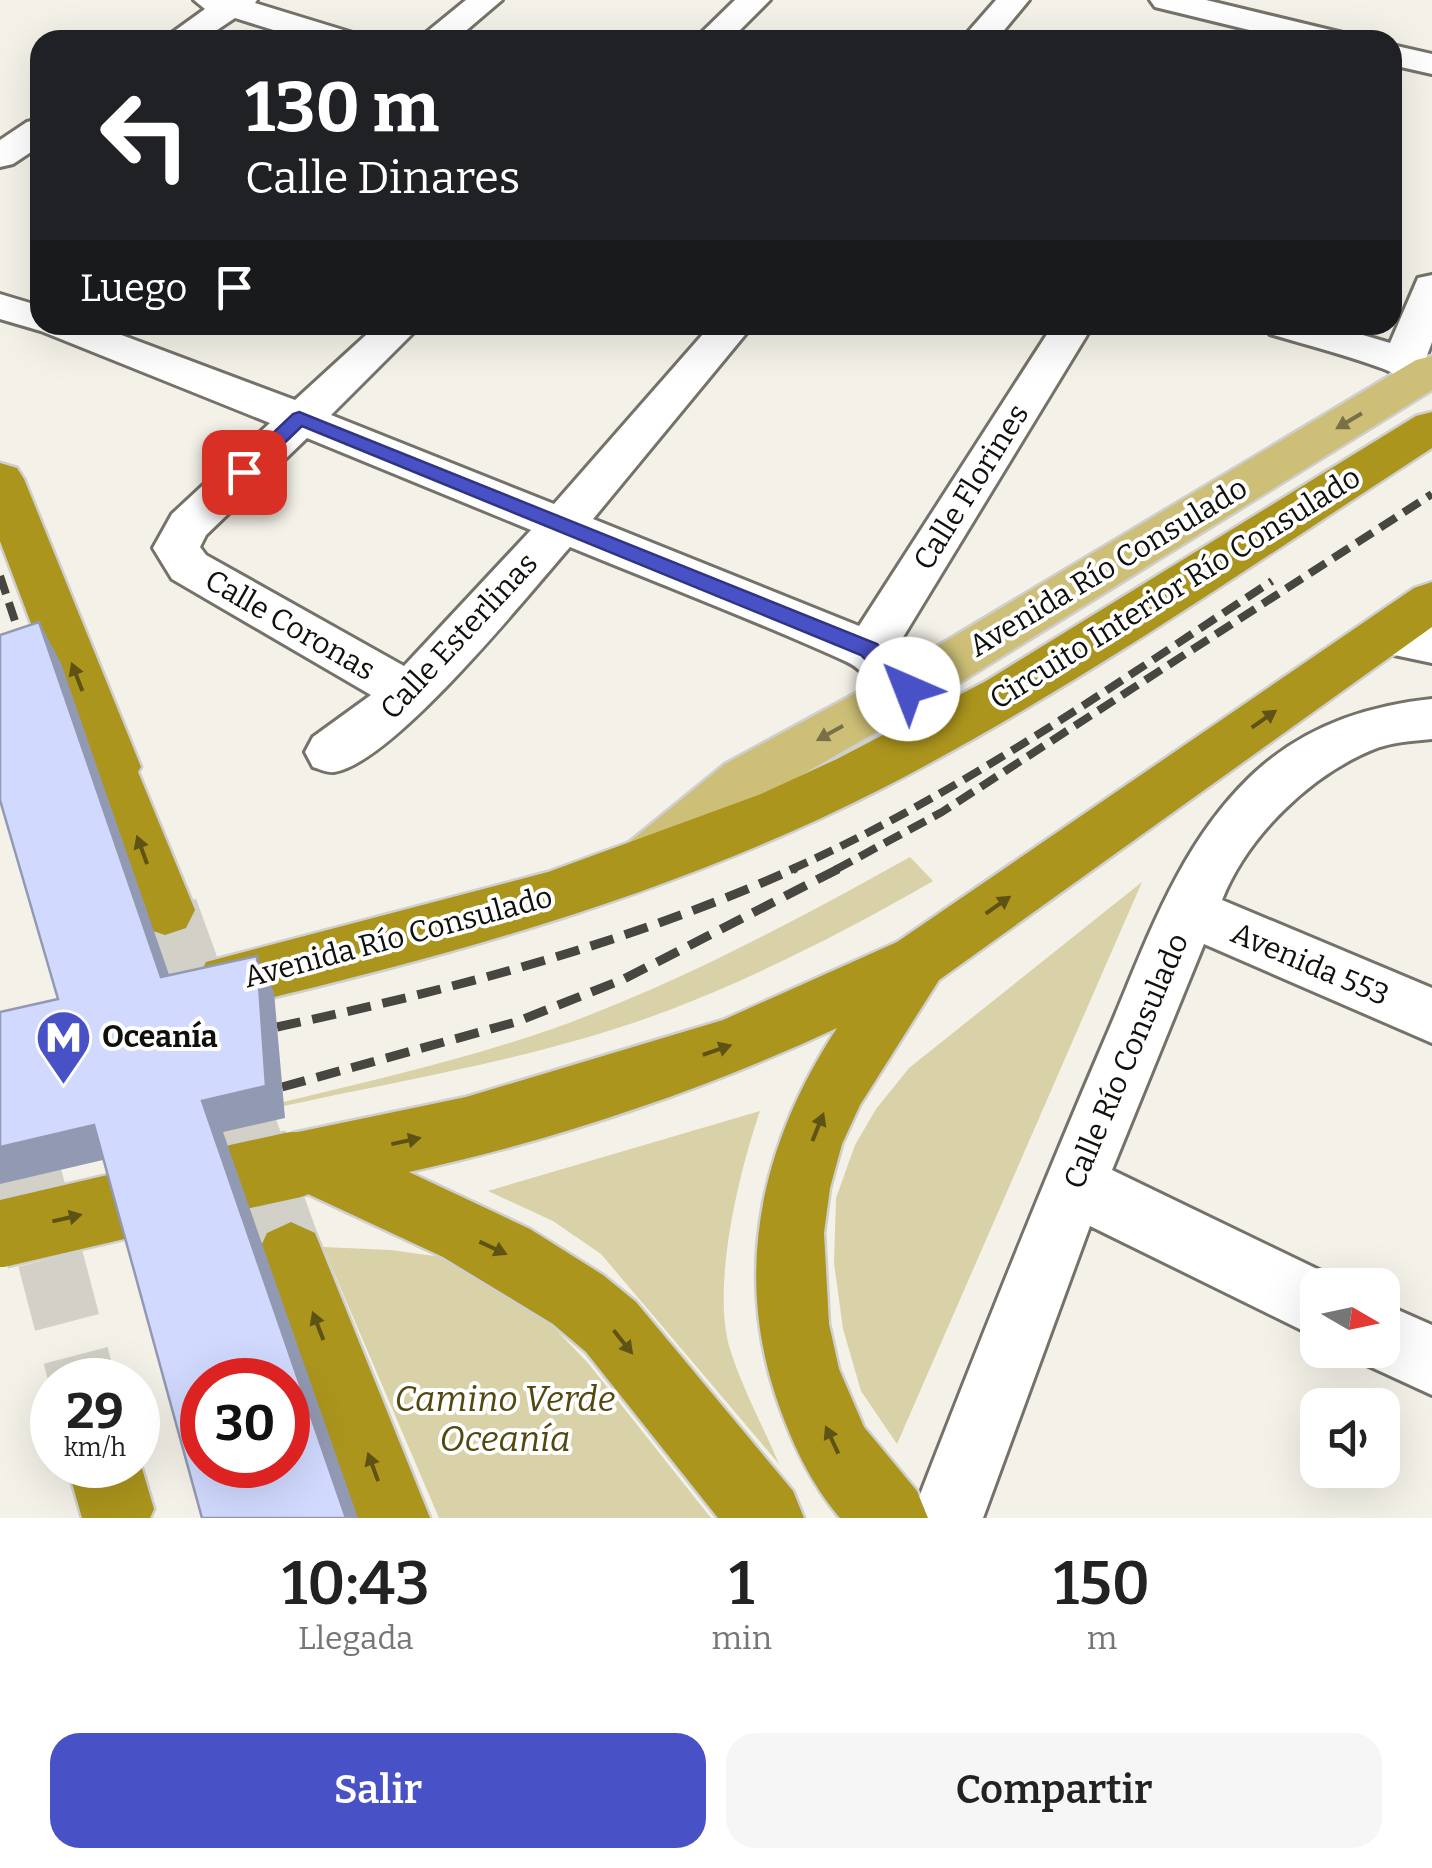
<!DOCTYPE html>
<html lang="es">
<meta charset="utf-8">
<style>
body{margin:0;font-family:Bitter,serif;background:#f6f6f6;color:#222;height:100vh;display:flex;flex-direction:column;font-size:38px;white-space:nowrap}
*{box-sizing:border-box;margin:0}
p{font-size:32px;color:#767676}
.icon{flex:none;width:55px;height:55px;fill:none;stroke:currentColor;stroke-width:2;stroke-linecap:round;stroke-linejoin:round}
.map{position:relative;height:1518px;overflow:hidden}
.sheet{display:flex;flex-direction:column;background:#fff;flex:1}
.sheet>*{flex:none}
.guide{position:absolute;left:30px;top:30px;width:1372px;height:305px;border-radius:30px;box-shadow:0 10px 40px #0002;background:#202124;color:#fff;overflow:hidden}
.needle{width:65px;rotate:99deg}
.buttons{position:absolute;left:1300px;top:1268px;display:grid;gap:20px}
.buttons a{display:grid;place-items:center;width:100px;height:100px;border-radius:20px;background:#fff;box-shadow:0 10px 40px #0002;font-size:50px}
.speed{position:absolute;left:30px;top:1358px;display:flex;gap:20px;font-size:50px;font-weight:700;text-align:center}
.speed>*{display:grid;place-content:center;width:130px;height:130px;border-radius:50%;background:#fff;box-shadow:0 10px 40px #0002;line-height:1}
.speed small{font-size:25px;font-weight:400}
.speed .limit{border:15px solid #d22;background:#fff;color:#111}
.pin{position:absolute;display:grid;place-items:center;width:85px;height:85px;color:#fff;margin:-42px;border-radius:20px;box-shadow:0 5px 15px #0006}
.me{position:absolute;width:110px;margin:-55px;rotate:316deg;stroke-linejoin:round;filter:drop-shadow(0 0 8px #0008)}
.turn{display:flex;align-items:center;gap:35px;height:210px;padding:0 50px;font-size:45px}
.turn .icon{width:130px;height:130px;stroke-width:2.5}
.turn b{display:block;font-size:70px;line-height:85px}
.then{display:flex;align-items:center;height:95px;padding:0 50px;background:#0003;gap:20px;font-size:38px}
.eta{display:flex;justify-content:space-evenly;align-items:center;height:170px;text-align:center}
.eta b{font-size:60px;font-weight:600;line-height:70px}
.button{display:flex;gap:20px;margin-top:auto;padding:20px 50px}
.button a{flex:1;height:115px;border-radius:30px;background:#4951c6;color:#fff;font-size:40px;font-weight:600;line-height:115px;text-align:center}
.button a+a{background:#f6f6f6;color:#222}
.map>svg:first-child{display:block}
</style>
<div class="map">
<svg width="1432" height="1518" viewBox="0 0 1432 1518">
<rect width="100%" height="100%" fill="#f4f2e8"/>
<!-- green -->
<path fill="#d9d1a7" d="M 910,857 L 933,881 C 850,929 762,974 672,1009 C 547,1057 410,1078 279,1107 L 279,1103 C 371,1081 463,1060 552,1029 C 676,985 795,921 910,857 Z
M 1142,882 L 897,1444 L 861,1391 L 843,1329 L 834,1263 L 836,1198 L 855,1145 L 876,1109 L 909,1068 Z
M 760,1111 C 739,1172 711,1287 730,1349 C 742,1388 763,1426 779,1464 L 601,1254 L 553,1221 L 488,1191 Z
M 323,1247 L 391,1250 L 449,1258 L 540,1313 L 588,1363 L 711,1518 L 439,1518 Z"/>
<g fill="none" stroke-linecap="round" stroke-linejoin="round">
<!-- highway-tunnel -->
<path stroke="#d2d0c7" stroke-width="66" stroke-dasharray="66 34" stroke-linecap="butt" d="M 165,910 L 291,1257
M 0,1065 L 82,1380"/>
<defs>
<path id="minor" d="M 194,0 L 257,0 L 255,3 L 353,33 L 358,40 L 306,40 L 235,18 L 202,40 L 162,40 L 205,9 Z
M 466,0 L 502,0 L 455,40 L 417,40 Z
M 735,0 L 770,0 L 730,40 L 694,40 Z
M 996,0 L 1029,0 L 996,40 L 961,40 Z
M 1150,0 L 1206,0 L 1343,33 L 1348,40 L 1290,40 L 1155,7 Z
M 1392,45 L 1432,54 L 1432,74 L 1392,65 Z
M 40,119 L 40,146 L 13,164 L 0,167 L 0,140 L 27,122 Z
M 1432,275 L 1432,342 L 1426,358 L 1432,364 L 1432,388 C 1408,394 1403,376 1384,369 C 1347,355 1307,345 1270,334 L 1264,325 L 1329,325 L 1390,343 L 1418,278 Z
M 0,294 L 40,306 L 40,325 L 95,325 L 295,400 L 377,325 L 421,325 L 331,415 L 554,504 L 711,325 L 753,325 L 593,519 L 859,626 L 1053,325 L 1093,325 L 897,647 L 926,675 L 933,689 L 926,703 C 878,718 880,676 845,661 C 755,620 662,585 570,547 C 527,596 393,763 334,772 C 327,773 320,769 313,767 L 305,752 L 313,737 L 371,695 L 172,579 L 153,548 L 172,514 L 270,423 L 41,331 L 0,319 ZM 307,438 L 531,530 L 404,666 L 206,555 L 200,547 L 206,535 Z
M 1383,618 L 1432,625 L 1432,663 L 1366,649 L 1358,636 L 1366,623 Z
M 1432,699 L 1432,739 C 1412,741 1391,742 1372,750 C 1309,776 1247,837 1222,900 L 1432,988 L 1432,1043 L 1204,944 L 1112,1170 L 1342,1281 L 1343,1285 L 1318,1285 L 1318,1338 L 1090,1226 L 983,1518 L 911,1518 C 973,1358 1036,1199 1104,1041 C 1144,949 1175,850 1249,778 C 1299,729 1363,706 1432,699 Z
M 1382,1303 L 1432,1325 L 1432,1395 L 1358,1361 L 1353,1350 L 1382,1350 Z"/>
<path id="major" d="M 1432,356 L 1432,390 L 927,703 L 765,796 L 667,878 L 647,885 L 627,878 L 618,861 L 627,844 L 725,764 L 889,675 L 1416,360 Z"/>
<path id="highway" d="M 1432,412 L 1432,448 C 1250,566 1072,691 879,790 C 674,894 451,956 228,1008 L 206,1000 L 197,981 L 206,962 L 548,872 L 761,794 L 837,759 L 986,681 L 1416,416 Z
M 0,463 L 17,468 L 24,479 L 141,767 L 138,772 L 195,910 L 186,928 L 165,935 L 144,928 L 135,910 L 92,789 L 95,783 L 85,767 L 0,541 Z
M 1432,582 L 1432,627 L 939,980 L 860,1105 L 842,1144 L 830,1188 L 824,1233 L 829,1324 L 839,1369 L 864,1427 L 917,1491 L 928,1518 L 840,1518 C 810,1483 791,1441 776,1397 C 733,1266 763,1141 837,1028 C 702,1091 555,1140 409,1172 L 530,1229 L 603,1275 L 636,1302 L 793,1491 L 804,1518 L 718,1518 L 586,1352 L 553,1324 L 443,1257 L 308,1194 L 293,1197 L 270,1188 L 260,1165 L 270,1142 L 293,1133 L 466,1097 L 723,1020 L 897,942 L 1414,588 Z
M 291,1222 L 315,1233 L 430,1518 L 354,1518 L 256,1257 L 267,1233 Z
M 138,1455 L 154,1509 L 150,1518 L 82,1518 L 67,1465 L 138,1465 Z"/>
</defs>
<!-- minor casing -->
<use href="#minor" stroke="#747269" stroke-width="6"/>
<!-- major casing -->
<use href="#major" stroke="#cfcfce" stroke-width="5"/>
<!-- highway casing -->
<use href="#highway" stroke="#cfcfce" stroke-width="5"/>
<!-- minor -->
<use href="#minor" fill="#fff" fill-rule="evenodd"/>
<!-- major -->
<use href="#major" fill="#cdbf77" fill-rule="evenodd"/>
<!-- highway -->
<use href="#highway" fill="#ab951d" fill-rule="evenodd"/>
<!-- rail-far1 -->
<path stroke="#474641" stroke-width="8" stroke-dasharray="19 9" stroke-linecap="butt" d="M 0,576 L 27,657
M 790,870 C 961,794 1116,683 1272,581
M 835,870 L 942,812 L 1432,494"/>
<!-- rail -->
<path stroke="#474641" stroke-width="9" stroke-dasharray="24 12" stroke-linecap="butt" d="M 277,1027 C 456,989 629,943 796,868
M 282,1087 L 516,1022 L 624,979 L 840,868"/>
<defs>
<path id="highway-bridge" d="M 238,1177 L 293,1165
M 0,1234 L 133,1203"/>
</defs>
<!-- highway-bridge casing -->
<use href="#highway-bridge" stroke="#cfcfce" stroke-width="71" stroke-linecap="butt"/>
<!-- highway-bridge -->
<use href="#highway-bridge" stroke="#ab951d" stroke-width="66"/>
</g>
<!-- shaded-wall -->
<path fill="#9299b2" d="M 39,622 L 61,663 L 182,1012 L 161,977 Z
M 257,956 L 274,992 L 285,1118 L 223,1132 L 358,1518 L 346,1518 L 202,1101 Z
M 94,1125 L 120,1156 L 0,1184 L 0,1147 Z"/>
<!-- building -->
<path fill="#d1dafe" stroke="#9299b2" stroke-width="2.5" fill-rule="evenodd" d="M 39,622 L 161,977 L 257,956 L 266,1086 L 202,1101 L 346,1518 L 202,1518 L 94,1125 L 0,1147 L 0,1012 L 58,999 L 0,800 L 0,635 ZM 202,1380 L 288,1380 L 288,1465 L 202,1465 Z"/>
<!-- one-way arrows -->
<defs><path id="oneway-solid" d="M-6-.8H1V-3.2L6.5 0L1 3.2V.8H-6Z" transform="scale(2.5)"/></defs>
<g fill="#787047">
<use href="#oneway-solid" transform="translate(1349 421) rotate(149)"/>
<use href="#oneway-solid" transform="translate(830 733) rotate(151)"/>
</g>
<g fill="#5e5214">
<use href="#oneway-solid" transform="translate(77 677) rotate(-111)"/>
<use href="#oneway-solid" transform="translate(1264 719) rotate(-35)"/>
<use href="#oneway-solid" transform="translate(142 850) rotate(-110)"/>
<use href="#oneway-solid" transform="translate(998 905) rotate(-35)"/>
<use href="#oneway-solid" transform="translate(717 1050) rotate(-19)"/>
<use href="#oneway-solid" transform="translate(818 1127) rotate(-68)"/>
<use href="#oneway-solid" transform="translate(406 1141) rotate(-12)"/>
<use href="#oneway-solid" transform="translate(67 1218) rotate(-13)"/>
<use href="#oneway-solid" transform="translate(493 1248) rotate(25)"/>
<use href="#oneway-solid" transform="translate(318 1326) rotate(-111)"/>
<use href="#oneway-solid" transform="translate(623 1342) rotate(51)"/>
<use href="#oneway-solid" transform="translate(832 1440) rotate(-115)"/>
<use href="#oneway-solid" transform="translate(373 1467) rotate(-110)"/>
</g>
<!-- route -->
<path fill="#4951c6" stroke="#2f3581" stroke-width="2.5" d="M 299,412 L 877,644 L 919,689 L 916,695 L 900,695 L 861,655 L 302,426 L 250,476 L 237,476 L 237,467 L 293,414 Z"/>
<!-- icons -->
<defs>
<symbol id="metro-pin" viewBox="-11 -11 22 30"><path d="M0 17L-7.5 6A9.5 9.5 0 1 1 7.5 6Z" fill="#4951c6" stroke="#fff"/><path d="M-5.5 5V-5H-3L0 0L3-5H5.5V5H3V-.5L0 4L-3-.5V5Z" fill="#fff"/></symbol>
</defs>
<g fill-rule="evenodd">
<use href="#metro-pin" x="32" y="1006" width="63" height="86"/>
</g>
<g text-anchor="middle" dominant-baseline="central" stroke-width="8" stroke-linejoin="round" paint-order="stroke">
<!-- street labels -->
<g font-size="30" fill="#10100c" stroke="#fff">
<text transform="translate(971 487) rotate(-58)">Calle Florines</text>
<text transform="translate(1108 567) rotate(-31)">Avenida Río Consulado</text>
<text transform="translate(1175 588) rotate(-32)">Circuito Interior Río Consulado</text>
<text transform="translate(290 625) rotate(30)">Calle Coronas</text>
<text transform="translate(459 636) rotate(-47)">Calle Esterlinas</text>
<text transform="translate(398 937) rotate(-15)">Avenida Río Consulado</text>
<text transform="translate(1310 964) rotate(23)">Avenida 553</text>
<text transform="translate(1126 1061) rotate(-67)">Calle Río Consulado</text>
</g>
<!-- poi labels -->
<g font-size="30" font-weight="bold" fill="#10100c" stroke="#fff" text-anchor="start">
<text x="102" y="1037">Oceanía</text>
</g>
<!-- near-park labels -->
<g font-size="35" font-style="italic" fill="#53480f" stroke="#fff">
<text x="505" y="1399">Camino Verde<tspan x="505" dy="40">Oceanía</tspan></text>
</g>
</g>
</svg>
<div class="buttons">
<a><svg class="needle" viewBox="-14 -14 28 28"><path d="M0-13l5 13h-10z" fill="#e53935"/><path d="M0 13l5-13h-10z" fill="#767676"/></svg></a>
<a><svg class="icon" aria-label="sound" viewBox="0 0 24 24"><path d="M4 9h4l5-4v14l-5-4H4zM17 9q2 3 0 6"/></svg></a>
</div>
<div class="speed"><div>29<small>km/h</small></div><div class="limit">30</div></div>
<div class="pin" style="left:244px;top:472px;background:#d93025"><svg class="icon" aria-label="arrive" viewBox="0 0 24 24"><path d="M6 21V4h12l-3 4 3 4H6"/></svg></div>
<svg class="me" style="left:908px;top:689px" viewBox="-20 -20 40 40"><circle r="19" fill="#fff"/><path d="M0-13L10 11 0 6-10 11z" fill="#4951c6"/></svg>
<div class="guide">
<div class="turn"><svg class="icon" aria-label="left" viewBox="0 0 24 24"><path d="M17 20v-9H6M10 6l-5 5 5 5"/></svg><div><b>130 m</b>Calle Dinares</div></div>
<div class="then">Luego<svg class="icon" aria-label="arrive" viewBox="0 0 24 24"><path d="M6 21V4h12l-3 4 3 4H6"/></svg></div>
</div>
</div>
<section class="sheet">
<div class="eta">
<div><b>10:43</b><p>Llegada</p></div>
<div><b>1</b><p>min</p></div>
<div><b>150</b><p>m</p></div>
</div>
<div class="button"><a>Salir</a><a>Compartir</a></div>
</section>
